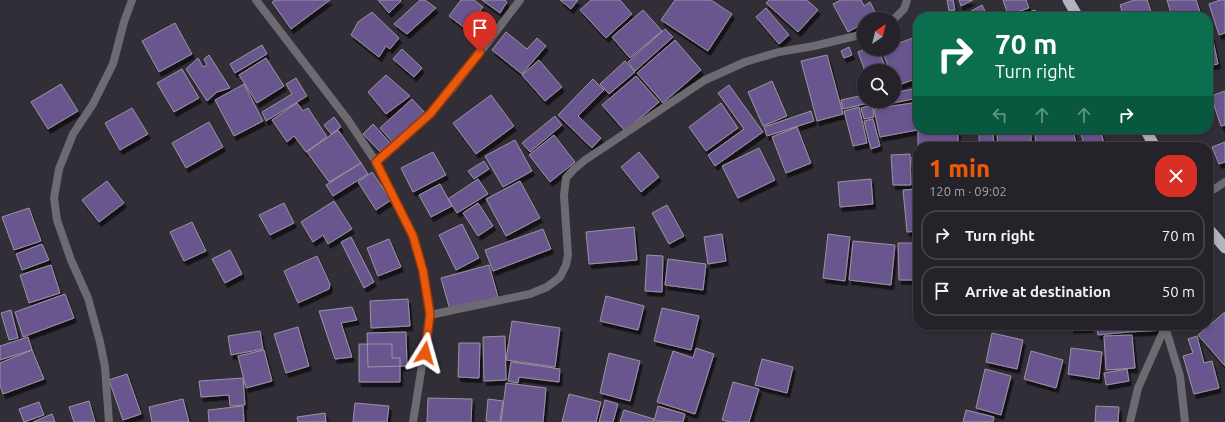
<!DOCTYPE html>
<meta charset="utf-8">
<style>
body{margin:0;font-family:Ubuntu,sans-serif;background:#312f35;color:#f1f3f6;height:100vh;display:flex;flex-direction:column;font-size:15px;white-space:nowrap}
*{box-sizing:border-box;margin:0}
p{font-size:13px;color:#a3a4a8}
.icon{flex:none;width:22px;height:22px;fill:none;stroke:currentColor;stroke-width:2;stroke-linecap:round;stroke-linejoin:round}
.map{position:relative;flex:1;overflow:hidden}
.drawer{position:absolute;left:913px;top:142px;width:300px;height:188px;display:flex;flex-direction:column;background:#252229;border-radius:16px;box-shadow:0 2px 6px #0003,0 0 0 1px #423f46}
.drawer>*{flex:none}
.banner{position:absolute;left:913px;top:12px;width:300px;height:122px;border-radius:16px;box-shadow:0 2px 6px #0003,0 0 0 1px #423f46;background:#0b6e4f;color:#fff;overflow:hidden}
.needle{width:26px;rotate:35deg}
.fabs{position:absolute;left:857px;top:12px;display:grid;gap:8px}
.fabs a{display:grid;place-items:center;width:44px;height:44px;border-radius:50%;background:#252229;box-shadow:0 2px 6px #0003,0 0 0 1px #423f46;font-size:20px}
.pin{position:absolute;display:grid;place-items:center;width:34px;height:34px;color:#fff;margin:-41px -17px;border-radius:50% 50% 50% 0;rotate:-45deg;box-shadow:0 0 4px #0007}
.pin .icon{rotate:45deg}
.me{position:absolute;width:44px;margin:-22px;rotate:8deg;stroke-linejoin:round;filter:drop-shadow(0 0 3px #0008)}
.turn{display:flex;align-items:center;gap:14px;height:84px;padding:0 16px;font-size:18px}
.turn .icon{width:52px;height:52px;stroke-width:2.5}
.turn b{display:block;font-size:28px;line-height:34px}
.lanes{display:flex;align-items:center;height:38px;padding:0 16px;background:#0003;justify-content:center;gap:20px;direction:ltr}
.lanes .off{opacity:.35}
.round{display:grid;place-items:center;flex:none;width:42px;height:42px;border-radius:16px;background:#312f35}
.overview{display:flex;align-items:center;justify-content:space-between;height:68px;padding:0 16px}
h1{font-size:24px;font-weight:800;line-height:30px;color:#ea580c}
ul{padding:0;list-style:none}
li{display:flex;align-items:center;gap:12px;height:50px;margin:0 8px 6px;padding:0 8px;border:2px solid #423f46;border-radius:16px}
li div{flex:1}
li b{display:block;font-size:15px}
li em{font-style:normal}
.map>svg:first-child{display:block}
</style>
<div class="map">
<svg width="1225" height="422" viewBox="0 0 1225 422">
<defs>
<filter id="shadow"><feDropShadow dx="2.5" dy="4.5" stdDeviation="0" flood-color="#0009"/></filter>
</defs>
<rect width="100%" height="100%" fill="#312e37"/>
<!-- building -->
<path fill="#6a578f" stroke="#9895a1" filter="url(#shadow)" d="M 275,0 L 330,0 L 291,29 L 272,2 Z
M 378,0 L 400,0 L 401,1 L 389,13 Z
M 420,0 L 425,0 L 436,8 L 407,34 L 394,24 Z
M 461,0 L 474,0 L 483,7 L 466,29 L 449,16 Z
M 482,0 L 505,0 L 507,2 L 500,13 Z
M 560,0 L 578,0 L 571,9 Z
M 591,0 L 620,0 L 632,14 L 606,38 L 580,10 Z
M 675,0 L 711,0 L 732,14 L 708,51 L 661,20 Z
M 769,0 L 807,0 L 818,10 L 798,32 L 766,3 Z
M 841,0 L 861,0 L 864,6 L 870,2 L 877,16 L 871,19 L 864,19 L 864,23 L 848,32 L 833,4 Z
M 947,0 L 953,0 L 955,10 L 949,11 Z
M 959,0 L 973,0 L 961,6 Z
M 1003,0 L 1026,0 L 1029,8 L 1008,15 Z
M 1134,0 L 1147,0 L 1153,17 L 1124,17 L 1120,5 Z
M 1167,0 L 1196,0 L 1200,12 L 1180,17 L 1172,17 Z
M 1220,0 L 1225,0 L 1225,33 L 1219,35 L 1209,4 Z
M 982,5 L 987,15 L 983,17 L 968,17 L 966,14 Z
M 766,8 L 789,35 L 779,44 L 756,17 Z
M 643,10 L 662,31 L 630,58 L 612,37 Z
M 1035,10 L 1038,17 L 1024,17 L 1023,14 Z
M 1166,11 L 1167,17 L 1159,17 L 1159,13 Z
M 372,12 L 399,38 L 390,49 L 386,46 L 379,57 L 351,35 L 358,22 Z
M 175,23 L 192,54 L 159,72 L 142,41 Z
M 665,29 L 673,37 L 635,71 L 628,62 Z
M 506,32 L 527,49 L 537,38 L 546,46 L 522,74 L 492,50 Z
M 918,36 L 918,78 L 896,86 L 894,71 L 890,71 L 882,50 L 894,49 L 894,45 Z
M 1212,36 L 1218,64 L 1208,66 L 1208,37 Z
M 675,40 L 701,70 L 663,103 L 637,73 Z
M 262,45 L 267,54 L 235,73 L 230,64 Z
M 849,47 L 852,55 L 844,58 L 841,51 Z
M 402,49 L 422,68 L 414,77 L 393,59 Z
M 865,49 L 878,49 L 887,71 L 865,71 L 858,52 Z
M 209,55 L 230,88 L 217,92 L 207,101 L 186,69 L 198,58 L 203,67 L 207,65 L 204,59 Z
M 827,55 L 843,114 L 817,121 L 801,61 Z
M 266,58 L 284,86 L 257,103 L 239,75 Z
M 539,60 L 562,87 L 545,101 L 522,75 Z
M 625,61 L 635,72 L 609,94 L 600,84 Z
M 182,69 L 199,98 L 174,112 L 157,83 Z
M 386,75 L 410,96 L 386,114 L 368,92 Z
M 636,76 L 659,102 L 625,131 L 602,105 Z
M 296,78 L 307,96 L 266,121 L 262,112 L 292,94 L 286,84 Z
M 593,79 L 604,90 L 578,116 L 601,138 L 592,148 L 558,115 Z
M 772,81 L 787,116 L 763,126 L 748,92 Z
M 61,84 L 78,111 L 48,129 L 31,102 Z
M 244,84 L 263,121 L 234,136 L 215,100 Z
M 729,85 L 763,132 L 715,166 L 708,155 L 744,129 L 718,93 Z
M 917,88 L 918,98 L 883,105 L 882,101 L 894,101 L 894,93 Z
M 1225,91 L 1225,125 L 1221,126 L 1211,96 Z
M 491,95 L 514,126 L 476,154 L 453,123 Z
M 864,95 L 864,101 L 873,102 L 843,109 L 841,100 Z
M 412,99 L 426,114 L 394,144 L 380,128 Z
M 297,103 L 303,111 L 308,108 L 327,137 L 306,152 L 294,136 L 287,142 L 272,120 Z
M 721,103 L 738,128 L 706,151 L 689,127 Z
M 912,103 L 917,130 L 880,137 L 874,109 Z
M 872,105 L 874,117 L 864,119 L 861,108 Z
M 915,105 L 918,105 L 918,124 L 916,125 Z
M 859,107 L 867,143 L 853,146 L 844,111 Z
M 132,108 L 148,134 L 120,150 L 105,123 Z
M 811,111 L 814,121 L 767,136 L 764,127 Z
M 555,116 L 562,125 L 530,152 L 522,143 Z
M 334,117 L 341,127 L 331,134 L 324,125 Z
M 873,119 L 880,146 L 871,149 L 864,121 Z
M 209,122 L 223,147 L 186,168 L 172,143 Z
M 373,124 L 392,145 L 382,154 L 363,134 Z
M 797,127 L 811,163 L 786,173 L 772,137 Z
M 918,129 L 958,129 L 958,147 L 918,147 Z
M 1034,129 L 1073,129 L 1076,144 L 1059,147 L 1037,147 Z
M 1100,129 L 1105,147 L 1085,147 L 1081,134 Z
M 338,130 L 361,163 L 329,182 L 307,152 Z
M 979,131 L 993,131 L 994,147 L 979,147 Z
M 1031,133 L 1031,147 L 998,147 L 997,134 Z
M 554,135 L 575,162 L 550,182 L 529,155 Z
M 515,140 L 532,171 L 503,187 L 485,156 Z
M 1225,142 L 1225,162 L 1219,164 L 1212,147 Z
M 759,148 L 775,180 L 738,198 L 722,166 Z
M 433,152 L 446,175 L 413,192 L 401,168 Z
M 639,152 L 659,177 L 641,192 L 621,167 Z
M 910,154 L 911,185 L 893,185 L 891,155 Z
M 912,157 L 918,157 L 918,183 L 913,184 Z
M 484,161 L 489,169 L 474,179 L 468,171 Z
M 361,163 L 368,174 L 333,196 L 326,185 Z
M 372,172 L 391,200 L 376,210 L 358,182 Z
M 478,179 L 488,194 L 457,213 L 448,199 Z
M 871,179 L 873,204 L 840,207 L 838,182 Z
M 107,181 L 124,203 L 99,222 L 82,200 Z
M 520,181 L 540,218 L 506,236 L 486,199 Z
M 440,184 L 452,206 L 431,217 L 419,195 Z
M 917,189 L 918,231 L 907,232 L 903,190 Z
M 334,201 L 352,229 L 328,244 L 323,235 L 313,242 L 301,222 Z
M 284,203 L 294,223 L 270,235 L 259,215 Z
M 478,203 L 493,226 L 478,236 L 463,213 Z
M 667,205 L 684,236 L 669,244 L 652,213 Z
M 29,208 L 41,241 L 14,250 L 2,217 Z
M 192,222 L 206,251 L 184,261 L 170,232 Z
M 462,224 L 479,258 L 456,270 L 439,235 Z
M 634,227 L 637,260 L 589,264 L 586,232 Z
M 543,229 L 551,249 L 493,271 L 485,250 Z
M 722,234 L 726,261 L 708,264 L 704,237 Z
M 828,234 L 850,237 L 845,281 L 823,278 Z
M 351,237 L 374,282 L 364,288 L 341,242 Z
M 389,239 L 401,267 L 378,276 L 367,248 Z
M 853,241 L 895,245 L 891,285 L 849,280 Z
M 898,243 L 918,243 L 918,280 L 899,280 Z
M 42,244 L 49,260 L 22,270 L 16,254 Z
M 230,250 L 242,274 L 225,283 L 212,259 Z
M 647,255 L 663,256 L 662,292 L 645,291 Z
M 317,256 L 330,284 L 329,289 L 298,303 L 284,271 Z
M 668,259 L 706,264 L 703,290 L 665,285 Z
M 51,265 L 60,293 L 29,303 L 20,275 Z
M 489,265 L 498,297 L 450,310 L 441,278 Z
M 65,294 L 74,318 L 23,337 L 15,312 Z
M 606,296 L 644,306 L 638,330 L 600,321 Z
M 408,299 L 410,326 L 371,328 L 370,301 Z
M 352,307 L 357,320 L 341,323 L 352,357 L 335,359 L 319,311 Z
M 662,308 L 699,316 L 691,350 L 654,341 Z
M 11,310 L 18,338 L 9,340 L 1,313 Z
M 1225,312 L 1225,366 L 1198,335 Z
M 512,321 L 560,328 L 555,367 L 506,360 Z
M 1071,325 L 1090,325 L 1091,328 L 1071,329 Z
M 1096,325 L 1127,325 L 1128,332 L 1098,335 Z
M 1127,325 L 1166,325 L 1166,330 L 1128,332 Z
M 298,327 L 309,366 L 286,373 L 274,334 Z
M 260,331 L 263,349 L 231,355 L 228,336 Z
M 406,332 L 407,366 L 368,367 L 367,333 Z
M 992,333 L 1023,340 L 1017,369 L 986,362 Z
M 1132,335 L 1135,368 L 1106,370 L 1104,336 Z
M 505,336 L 506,380 L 484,381 L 483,337 Z
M 1197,336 L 1204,363 L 1212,361 L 1219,388 L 1194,394 L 1183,356 L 1193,353 L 1188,339 Z
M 28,337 L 32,350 L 0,360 L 0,346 Z
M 459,343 L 480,343 L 479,378 L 458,377 Z
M 359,344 L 392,344 L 392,358 L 400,358 L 400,382 L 359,382 Z
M 696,348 L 714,354 L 695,414 L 657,402 L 673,351 L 693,358 Z
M 1071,348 L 1102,352 L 1099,379 L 1068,374 Z
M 32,350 L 44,379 L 3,394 L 0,385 L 0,363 Z
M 264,350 L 272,381 L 246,388 L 238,356 Z
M 1031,351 L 1063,360 L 1056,388 L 1024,379 Z
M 609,353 L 640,361 L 630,401 L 600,393 Z
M 762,359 L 793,367 L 787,393 L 755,385 Z
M 511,362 L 560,369 L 559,382 L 519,377 L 518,383 L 508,381 Z
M 985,369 L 1011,376 L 1001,415 L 976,408 Z
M 1127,369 L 1129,381 L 1106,385 L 1104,373 Z
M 127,374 L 141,414 L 123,420 L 109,380 Z
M 243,378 L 245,405 L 230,406 L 229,395 L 201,397 L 199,381 Z
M 733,382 L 759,389 L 749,422 L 731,422 L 722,420 Z
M 506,383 L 546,388 L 543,422 L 501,422 Z
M 569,394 L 601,402 L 596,422 L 562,422 Z
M 428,398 L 472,399 L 471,422 L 427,422 Z
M 183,399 L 189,422 L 152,422 L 149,407 Z
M 488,399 L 503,401 L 500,422 L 486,421 Z
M 605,400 L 618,404 L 613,422 L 599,422 Z
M 89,401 L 95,422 L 74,422 L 69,407 Z
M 39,402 L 44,415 L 24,422 L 19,409 Z
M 355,403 L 389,406 L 387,422 L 353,422 Z
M 243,406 L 244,422 L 209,422 L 208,410 Z
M 658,406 L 685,414 L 683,422 L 654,421 Z
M 1096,406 L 1119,407 L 1118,422 L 1095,422 Z
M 624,410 L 654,419 L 653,422 L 620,422 Z
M 966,410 L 994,417 L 993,422 L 963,422 Z
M 325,413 L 326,422 L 298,422 L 297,417 Z
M 52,414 L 55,422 L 33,422 Z"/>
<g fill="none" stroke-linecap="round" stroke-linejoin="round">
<!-- minor -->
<path stroke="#6d6b71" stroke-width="8" d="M 256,0 L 348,120 L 376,162 L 413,236 L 423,271 L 430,315 L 413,422
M 894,19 L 904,9 L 907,0
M 376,162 L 429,114 L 452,89 L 520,0
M 1208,193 L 1225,182
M 430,315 L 530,294 L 547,287 L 560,277 L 566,265 L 568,255 L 564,195 L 566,178 L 573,170 L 585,160 L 705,80 L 745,62 L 779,52 L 814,46 L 864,34
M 1166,330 L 1180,376 L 1185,422
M 109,422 L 105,367 L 100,342 L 88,298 L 71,260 L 57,220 L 54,198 L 59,169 L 73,134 L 93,104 L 113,64 L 124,22 L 132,0
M 1130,422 L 1138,388 L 1166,325"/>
<!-- trunk -->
<path stroke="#b6b2be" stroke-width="11" d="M 1068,0 L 1078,17
M 1145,129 L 1155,147
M 1208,228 L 1225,248"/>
</g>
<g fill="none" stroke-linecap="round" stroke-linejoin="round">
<defs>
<path id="route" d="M 425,353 L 430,314 L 423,271 L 413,236 L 376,162 L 430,114 L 480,52"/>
</defs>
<!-- route casing -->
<use href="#route" stroke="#983908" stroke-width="10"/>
<!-- route -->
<use href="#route" stroke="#ea580c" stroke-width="7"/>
</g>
</svg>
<div class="fabs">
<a><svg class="needle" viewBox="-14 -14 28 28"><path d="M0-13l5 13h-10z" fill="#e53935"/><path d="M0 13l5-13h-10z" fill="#a3a4a8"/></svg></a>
<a><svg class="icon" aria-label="search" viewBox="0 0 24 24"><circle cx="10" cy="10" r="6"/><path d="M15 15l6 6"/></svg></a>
</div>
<div class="pin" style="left:480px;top:52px;background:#d93025"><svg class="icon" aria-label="arrive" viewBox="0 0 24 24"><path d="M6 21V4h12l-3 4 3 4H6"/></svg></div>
<svg class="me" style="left:425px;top:353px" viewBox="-20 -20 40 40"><path d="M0-17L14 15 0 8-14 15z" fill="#ea580c" stroke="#fff" stroke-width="4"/></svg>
<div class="banner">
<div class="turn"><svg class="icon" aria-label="right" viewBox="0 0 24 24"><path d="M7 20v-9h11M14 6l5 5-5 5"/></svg><div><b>70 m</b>Turn right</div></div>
<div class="lanes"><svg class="icon off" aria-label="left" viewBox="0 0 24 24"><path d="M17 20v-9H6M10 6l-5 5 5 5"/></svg><svg class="icon off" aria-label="ahead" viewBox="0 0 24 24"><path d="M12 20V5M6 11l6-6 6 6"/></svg><svg class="icon off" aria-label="ahead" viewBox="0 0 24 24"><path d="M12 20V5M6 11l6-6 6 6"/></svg><svg class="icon" aria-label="right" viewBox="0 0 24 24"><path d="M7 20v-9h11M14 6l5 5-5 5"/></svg></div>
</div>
<section class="drawer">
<div class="overview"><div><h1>1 min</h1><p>120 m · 09:02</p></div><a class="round" style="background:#d93025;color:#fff"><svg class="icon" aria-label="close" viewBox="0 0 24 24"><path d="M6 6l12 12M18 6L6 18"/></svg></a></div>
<ul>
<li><svg class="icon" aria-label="right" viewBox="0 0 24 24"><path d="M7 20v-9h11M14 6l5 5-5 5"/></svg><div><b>Turn right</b></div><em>70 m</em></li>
<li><svg class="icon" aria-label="arrive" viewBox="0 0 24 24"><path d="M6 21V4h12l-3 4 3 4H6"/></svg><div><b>Arrive at destination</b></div><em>50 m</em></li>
</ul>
</section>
</div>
